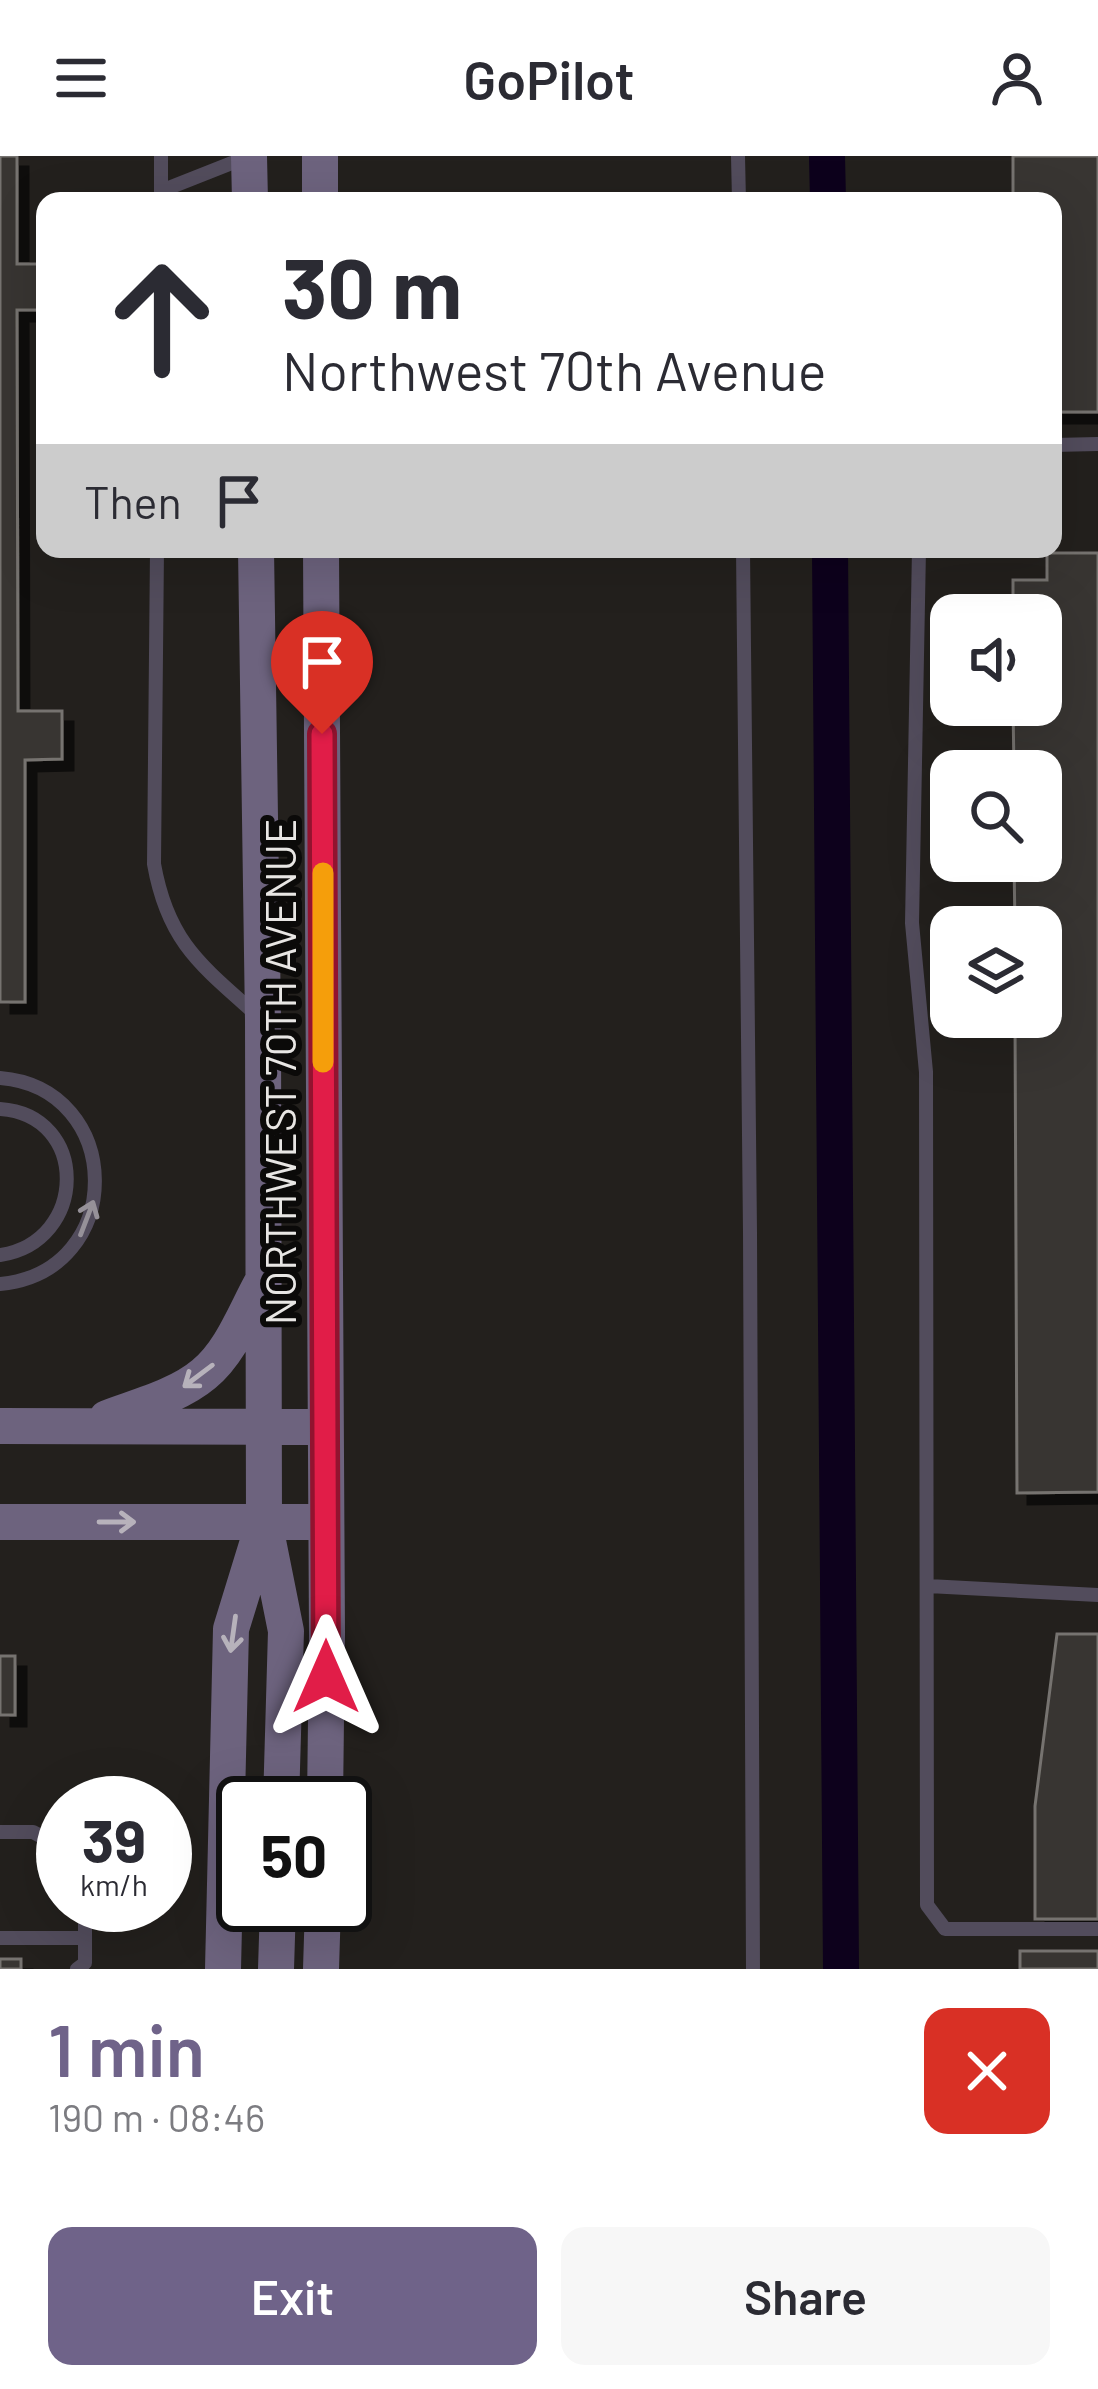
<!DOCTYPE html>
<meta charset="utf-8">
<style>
body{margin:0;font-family:Barlow,sans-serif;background:#f7f7f7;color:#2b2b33;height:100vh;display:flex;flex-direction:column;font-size:45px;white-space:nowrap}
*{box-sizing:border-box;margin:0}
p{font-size:39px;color:#7c7c81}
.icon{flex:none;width:66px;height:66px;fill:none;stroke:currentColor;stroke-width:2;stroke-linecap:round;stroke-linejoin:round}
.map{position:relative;height:1813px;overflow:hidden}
.panel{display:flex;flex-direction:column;background:#fff;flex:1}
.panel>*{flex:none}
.top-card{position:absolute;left:36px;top:36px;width:1026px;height:366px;border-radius:24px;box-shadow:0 12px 48px #0002;background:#fff;color:#2b2b33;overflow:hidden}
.controls{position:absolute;left:930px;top:438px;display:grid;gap:24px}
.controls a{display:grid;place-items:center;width:132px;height:132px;border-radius:24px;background:#fff;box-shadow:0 12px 48px #0002;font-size:60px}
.speed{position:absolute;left:36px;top:1620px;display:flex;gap:24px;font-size:60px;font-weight:700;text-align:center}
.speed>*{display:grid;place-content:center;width:156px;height:156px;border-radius:50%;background:#fff;box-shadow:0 12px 48px #0002;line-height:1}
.speed small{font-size:30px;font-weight:400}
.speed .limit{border:6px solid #111;border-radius:18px;background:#fff;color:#111}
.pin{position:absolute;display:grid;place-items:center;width:102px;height:102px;color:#fff;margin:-123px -51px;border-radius:50% 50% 50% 0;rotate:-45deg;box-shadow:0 0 12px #0007}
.pin .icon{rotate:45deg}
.me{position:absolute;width:132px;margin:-66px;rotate:0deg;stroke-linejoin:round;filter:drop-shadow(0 0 9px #0008)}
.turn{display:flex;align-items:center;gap:42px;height:252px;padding:0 48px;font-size:54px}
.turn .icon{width:156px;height:156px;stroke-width:2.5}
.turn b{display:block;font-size:84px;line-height:102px}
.then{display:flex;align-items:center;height:114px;padding:0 48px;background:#0003;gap:24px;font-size:45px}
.round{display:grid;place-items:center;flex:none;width:126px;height:126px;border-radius:24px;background:#f7f7f7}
.overview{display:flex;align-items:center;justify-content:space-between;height:204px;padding:0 48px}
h1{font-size:72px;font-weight:600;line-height:90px;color:#6f6389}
.button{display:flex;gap:24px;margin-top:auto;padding:24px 48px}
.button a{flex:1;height:138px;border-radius:24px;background:#6f6389;color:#fff;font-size:48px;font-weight:600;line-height:138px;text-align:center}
.button a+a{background:#f7f7f7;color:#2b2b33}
header{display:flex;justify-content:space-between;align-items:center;height:156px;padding:0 48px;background:#fff;font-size:54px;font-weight:600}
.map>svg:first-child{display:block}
</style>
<header><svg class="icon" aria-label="menu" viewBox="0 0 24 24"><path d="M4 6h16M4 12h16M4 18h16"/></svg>GoPilot<svg class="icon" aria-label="person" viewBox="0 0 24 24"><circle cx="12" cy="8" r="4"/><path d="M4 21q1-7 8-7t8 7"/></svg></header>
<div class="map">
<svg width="1098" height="1813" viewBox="0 0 1098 1813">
<defs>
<filter id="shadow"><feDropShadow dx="11" dy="11" stdDeviation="0" flood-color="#0009"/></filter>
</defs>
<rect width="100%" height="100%" fill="#23201d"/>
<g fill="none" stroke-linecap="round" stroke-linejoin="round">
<!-- canal -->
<path stroke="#0d011c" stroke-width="36" d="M 827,0 L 828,45
M 830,393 L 841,1813"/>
</g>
<!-- building -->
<path fill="#383532" stroke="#76736f" stroke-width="3" filter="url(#shadow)" d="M 0,0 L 17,0 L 17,108 L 45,108 L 45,154 L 17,154 L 18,555 L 62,555 L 62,603 L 25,604 L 25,846 L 0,846 Z
M 1013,0 L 1098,0 L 1098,256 L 1053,256 L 1053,45 L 1013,45 Z
M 1047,397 L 1098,397 L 1098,1336 L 1017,1337 L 1015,861 L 1041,861 L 1041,771 L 1015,771 L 1014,705 L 1041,705 L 1041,615 L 1014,615 L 1013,549 L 1041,549 L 1041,459 L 1013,459 L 1013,424 L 1047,424 Z
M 1057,1478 L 1098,1478 L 1098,1763 L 1035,1763 L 1035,1650 Z
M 0,1500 L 15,1500 L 15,1559 L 0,1559 Z
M 1020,1795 L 1098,1795 L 1098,1813 L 1020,1813 Z
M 0,1803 L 21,1803 L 21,1813 L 0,1813 Z"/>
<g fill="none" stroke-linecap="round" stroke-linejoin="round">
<!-- lane -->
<path stroke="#524c5c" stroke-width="14" d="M 161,0 L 161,35
M 738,0 L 739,45
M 917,43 L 917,45
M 161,45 L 161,35 L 247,1
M 1053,289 L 1098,288
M 157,393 L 154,708 C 168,787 202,810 259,861
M 743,393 L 750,1076 L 753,1813
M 919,393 L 912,767 L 926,916 L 927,1749 L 945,1773 L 1098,1773
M 0,922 C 125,932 128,1116 0,1128
M 0,953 C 90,959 88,1086 0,1099
M 928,1430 L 1098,1439
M 0,1676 L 33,1676 L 63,1692
M 0,1782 L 85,1782 L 85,1749
M 77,1813 L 85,1807 L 85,1782"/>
<!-- secondary -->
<path stroke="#6d637e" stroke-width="36" d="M 249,0 L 250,45
M 320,0 L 320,45
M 256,393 L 263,864 L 264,1365 L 286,1475 L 281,1647
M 321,393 L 327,1479 L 325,1647
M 107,1262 C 139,1250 178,1240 204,1218 C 231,1196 245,1157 261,1128
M 0,1270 L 325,1271
M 0,1366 L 325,1366
M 223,1813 L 231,1473 L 263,1369
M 276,1813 L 278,1749
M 321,1813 L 323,1749"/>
</g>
<!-- one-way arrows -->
<defs><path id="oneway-shaft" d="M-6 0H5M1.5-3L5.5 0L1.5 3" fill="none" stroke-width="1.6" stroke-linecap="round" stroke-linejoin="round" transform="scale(3)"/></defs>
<use stroke="#969199" href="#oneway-shaft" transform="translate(87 1062) rotate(-69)"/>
<g stroke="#b7b2bb">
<use href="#oneway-shaft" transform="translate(198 1220) rotate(143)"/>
<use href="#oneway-shaft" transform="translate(117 1366)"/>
<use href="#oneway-shaft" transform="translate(233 1478) rotate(98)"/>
</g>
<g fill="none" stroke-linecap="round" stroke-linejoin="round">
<defs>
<path id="route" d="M 322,578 L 326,1521"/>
</defs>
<!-- route casing -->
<use href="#route" stroke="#92132f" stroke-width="30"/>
<!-- route -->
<use href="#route" stroke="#e11d48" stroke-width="21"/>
<!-- slow -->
<path stroke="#f59e0b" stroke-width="21" d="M 323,717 L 323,906"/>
</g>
<g text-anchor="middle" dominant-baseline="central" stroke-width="12" stroke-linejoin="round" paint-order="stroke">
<!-- street labels -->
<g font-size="42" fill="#e8e6e4" stroke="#0b0a09">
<text transform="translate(279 916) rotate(-90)">NORTHWEST 70TH AVENUE</text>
</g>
</g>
</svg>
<div class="controls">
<a><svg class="icon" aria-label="sound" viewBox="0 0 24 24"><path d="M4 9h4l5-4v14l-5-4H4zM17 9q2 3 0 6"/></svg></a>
<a><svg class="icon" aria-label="search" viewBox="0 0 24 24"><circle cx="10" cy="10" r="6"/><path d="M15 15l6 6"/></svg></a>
<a><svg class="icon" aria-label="layers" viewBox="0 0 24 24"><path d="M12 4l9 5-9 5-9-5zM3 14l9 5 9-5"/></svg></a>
</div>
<div class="speed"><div>39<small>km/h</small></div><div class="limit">50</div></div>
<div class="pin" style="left:322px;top:578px;background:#d93025"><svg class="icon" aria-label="arrive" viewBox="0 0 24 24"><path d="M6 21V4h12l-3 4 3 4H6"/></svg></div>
<svg class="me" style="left:326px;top:1521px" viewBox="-20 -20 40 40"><path d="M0-17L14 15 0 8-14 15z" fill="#e11d48" stroke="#fff" stroke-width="4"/></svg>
<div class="top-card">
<div class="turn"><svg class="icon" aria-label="ahead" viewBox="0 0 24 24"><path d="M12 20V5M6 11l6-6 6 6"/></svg><div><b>30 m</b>Northwest 70th Avenue</div></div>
<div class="then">Then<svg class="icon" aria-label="arrive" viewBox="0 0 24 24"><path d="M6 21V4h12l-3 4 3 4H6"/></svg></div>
</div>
</div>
<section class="panel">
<div class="overview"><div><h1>1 min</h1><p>190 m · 08:46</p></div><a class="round" style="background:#d93025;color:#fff"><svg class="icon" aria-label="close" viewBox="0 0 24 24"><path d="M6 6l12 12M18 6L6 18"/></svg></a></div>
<div class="button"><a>Exit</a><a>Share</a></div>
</section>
